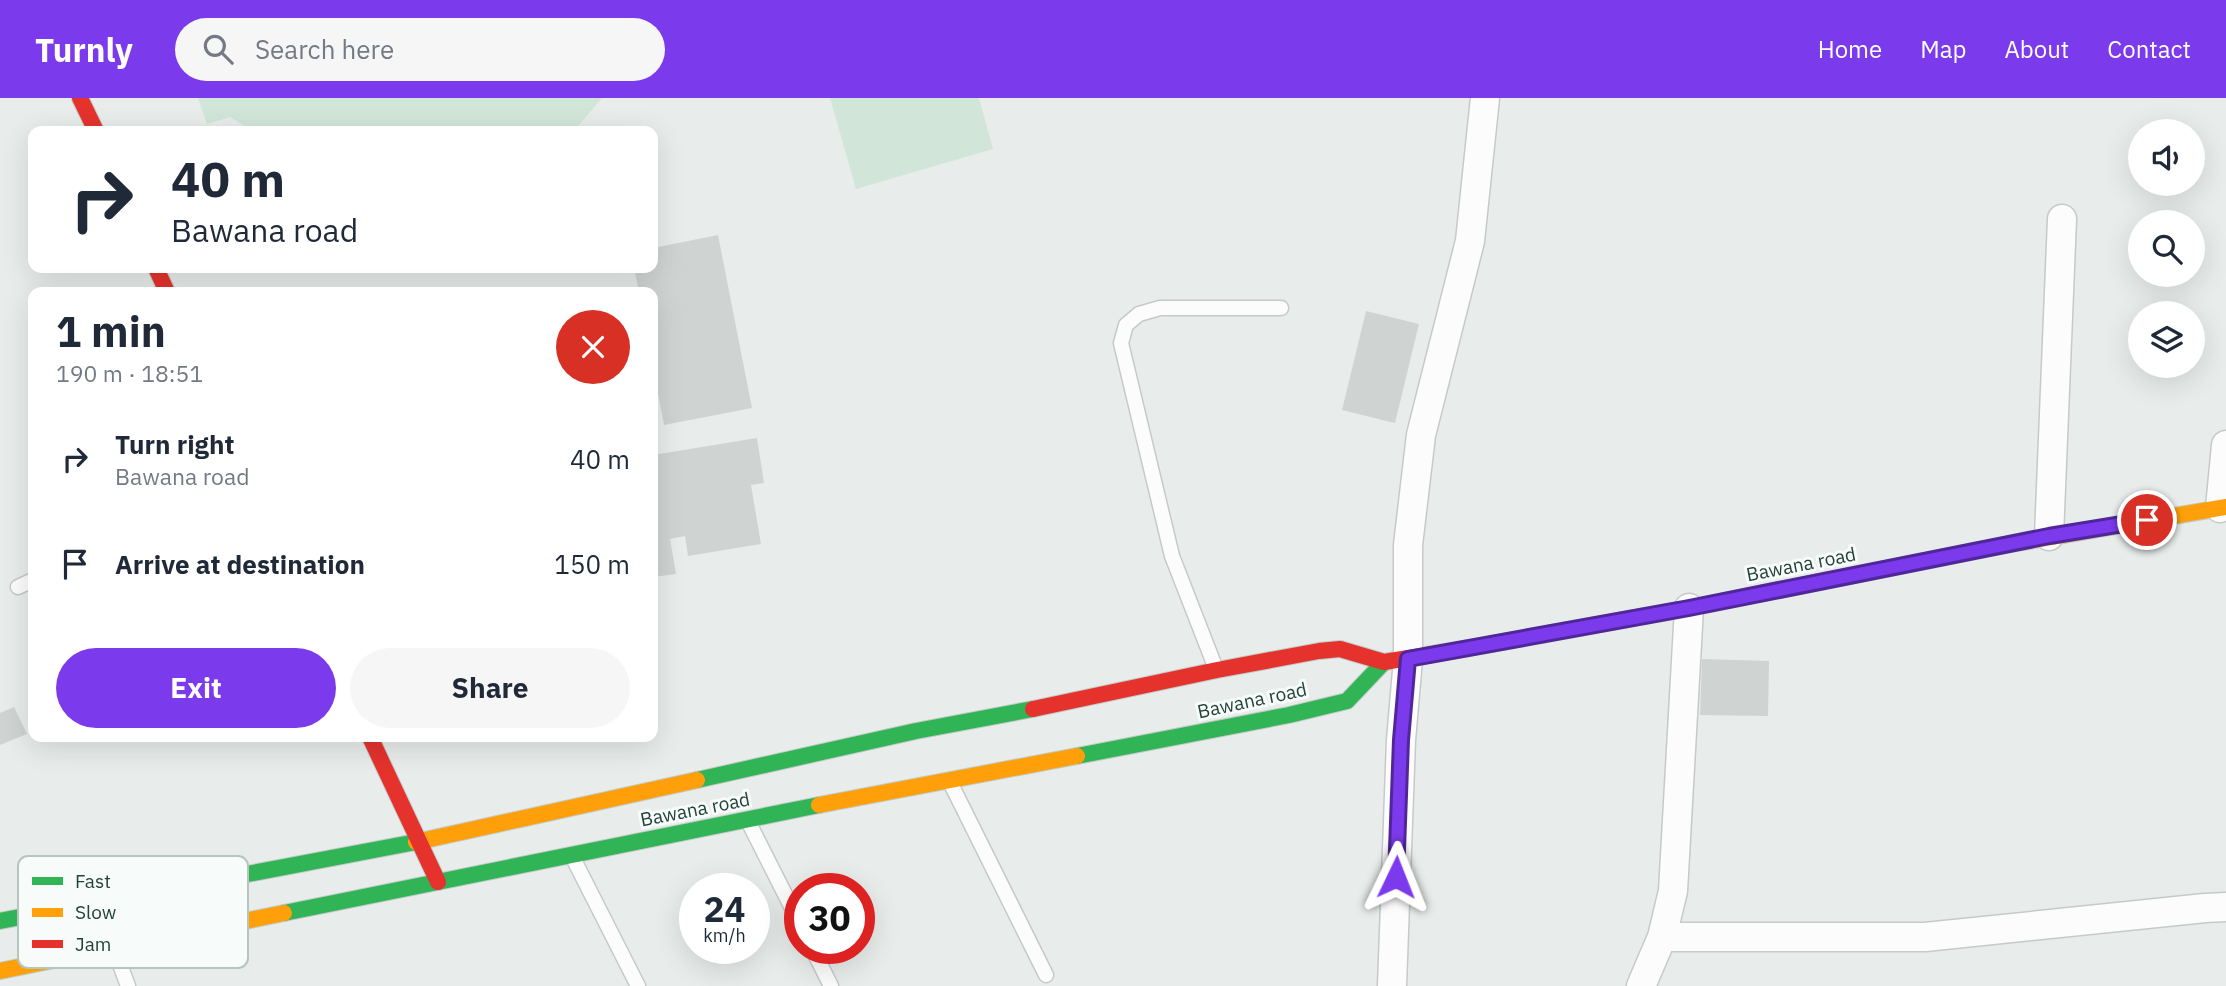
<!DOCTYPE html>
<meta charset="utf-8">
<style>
body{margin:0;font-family:"IBM Plex Sans",sans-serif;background:#f6f6f7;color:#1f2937;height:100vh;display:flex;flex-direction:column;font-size:26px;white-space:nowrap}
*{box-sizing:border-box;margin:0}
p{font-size:23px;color:#747a83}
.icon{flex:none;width:38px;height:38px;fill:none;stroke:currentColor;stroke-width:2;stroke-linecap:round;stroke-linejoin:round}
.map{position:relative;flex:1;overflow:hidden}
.panel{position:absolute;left:28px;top:189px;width:630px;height:455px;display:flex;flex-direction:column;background:#fff;border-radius:14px;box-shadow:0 7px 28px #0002}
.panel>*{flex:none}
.guide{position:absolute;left:28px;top:28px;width:630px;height:147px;border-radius:14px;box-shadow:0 7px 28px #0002;background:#fff;color:#1f2937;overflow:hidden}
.fabs{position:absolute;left:2128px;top:21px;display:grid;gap:14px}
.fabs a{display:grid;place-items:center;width:77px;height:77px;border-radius:50%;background:#fff;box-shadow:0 7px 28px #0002;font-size:35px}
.speed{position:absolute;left:679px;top:775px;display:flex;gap:14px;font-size:35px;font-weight:700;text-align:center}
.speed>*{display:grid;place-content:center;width:91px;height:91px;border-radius:50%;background:#fff;box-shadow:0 7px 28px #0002;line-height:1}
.speed small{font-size:18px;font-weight:400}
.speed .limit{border:10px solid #d22;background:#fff;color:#111}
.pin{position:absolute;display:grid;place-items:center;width:60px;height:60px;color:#fff;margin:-30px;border:4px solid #fff;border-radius:50%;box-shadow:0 2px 7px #0007}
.me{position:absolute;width:77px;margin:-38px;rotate:2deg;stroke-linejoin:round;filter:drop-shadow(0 0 5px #0008)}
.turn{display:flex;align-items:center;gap:24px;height:147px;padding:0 28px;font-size:32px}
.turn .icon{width:91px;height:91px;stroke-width:2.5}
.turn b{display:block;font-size:49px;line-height:60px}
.round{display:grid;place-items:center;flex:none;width:74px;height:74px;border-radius:37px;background:#f6f6f7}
.head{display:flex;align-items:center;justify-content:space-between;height:119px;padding:0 28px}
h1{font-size:42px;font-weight:700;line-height:52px}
.cta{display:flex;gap:14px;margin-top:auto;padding:14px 28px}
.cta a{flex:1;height:80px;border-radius:42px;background:#7c3aed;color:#fff;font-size:28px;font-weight:700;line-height:80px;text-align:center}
.cta a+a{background:#f6f6f7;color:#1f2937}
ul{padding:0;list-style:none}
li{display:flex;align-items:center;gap:21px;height:105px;padding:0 28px}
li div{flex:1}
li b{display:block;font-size:26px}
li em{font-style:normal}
header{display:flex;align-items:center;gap:42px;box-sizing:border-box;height:98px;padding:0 35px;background:#7c3aed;color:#fff}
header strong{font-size:33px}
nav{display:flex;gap:38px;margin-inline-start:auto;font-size:24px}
.search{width:490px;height:63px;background:#f6f6f7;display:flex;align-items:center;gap:18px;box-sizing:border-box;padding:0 24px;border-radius:38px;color:#747a83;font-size:26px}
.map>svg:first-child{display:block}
</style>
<header>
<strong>Turnly</strong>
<div class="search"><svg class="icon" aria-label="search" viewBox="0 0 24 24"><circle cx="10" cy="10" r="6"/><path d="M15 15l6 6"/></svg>Search here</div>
<nav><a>Home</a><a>Map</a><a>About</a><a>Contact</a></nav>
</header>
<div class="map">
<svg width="2226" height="888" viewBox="0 0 2226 888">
<rect width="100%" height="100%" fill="#e8edeb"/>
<!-- green -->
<path fill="#d1e6d8" d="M 198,0 L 602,0 L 574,33 L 253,33 L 230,19 L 207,26 Z
M 830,0 L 979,0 L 993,51 L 856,91 Z"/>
<!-- building -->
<path fill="#cfd4d2" d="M 718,137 L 752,310 L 664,327 L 653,268 L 653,194 L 639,194 L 634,170 L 653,170 L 653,150 Z
M 1366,213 L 1419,226 L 1395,325 L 1342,312 Z
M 757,340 L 764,385 L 751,387 L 761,446 L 688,458 L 685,438 L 670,441 L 676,476 L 653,479 L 653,357 Z
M 1702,561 L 1769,563 L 1768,618 L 1700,617 Z
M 14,609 L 27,636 L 0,647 L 0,615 Z"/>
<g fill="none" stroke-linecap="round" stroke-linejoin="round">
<defs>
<path id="lane" d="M 18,489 L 33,482
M 1216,571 L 1172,458 L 1121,245 L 1126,227 L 1139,216 L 1160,210 L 1281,210
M 950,684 L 1046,877
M 748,723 L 800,826
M 572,758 L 638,888
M 812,850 L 831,888
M 115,853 L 128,888"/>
<path id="street" d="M 2220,410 L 2226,347
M 2049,438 L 2062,121
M 1662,839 L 1925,839 L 2205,810 L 2226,809
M 1392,888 L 1401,642 L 1408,561 L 1408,447 L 1421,337 L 1470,143 L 1485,0
M 1641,888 L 1662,839 L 1673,793 L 1689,510"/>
<path id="fast" d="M 1469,550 L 1689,510 L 2011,446
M 1077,658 L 1289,617 L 1347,603 L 1384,564
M 697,682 L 916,633 L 1033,611
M 284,815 L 819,707
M 0,823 L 416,744"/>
<path id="slow" d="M 2011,446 L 2226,409
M 819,707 L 1077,658
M 416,744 L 697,682
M 0,873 L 284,815"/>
<path id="jam" d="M 80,0 L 96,33
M 156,170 L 167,194
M 1033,611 L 1217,572 L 1319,553 L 1340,551 L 1384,564 L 1469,550
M 370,639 L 438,784"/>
</defs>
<!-- lane casing -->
<use href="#lane" stroke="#c5cac8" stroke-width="17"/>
<!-- street casing -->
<use href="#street" stroke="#c5cac8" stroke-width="31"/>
<!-- fast casing -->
<use href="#fast" stroke="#c3cbc8" stroke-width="18"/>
<!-- slow casing -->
<use href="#slow" stroke="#c3cbc8" stroke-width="18"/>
<!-- jam casing -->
<use href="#jam" stroke="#c3cbc8" stroke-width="18"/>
<!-- lane -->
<use href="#lane" stroke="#fcfcfc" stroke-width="14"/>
<!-- street -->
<use href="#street" stroke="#fcfcfc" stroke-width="28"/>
<!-- fast -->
<use href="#fast" stroke="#30b455" stroke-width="16"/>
<!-- slow -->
<use href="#slow" stroke="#ff9f0a" stroke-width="16"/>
<!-- jam -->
<use href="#jam" stroke="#e5322d" stroke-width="16"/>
</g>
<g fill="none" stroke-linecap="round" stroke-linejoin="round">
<defs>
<path id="route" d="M 1396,779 L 1401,642 L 1408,561 L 1689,510 L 2049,438 L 2147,422"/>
</defs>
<!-- route casing -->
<use href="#route" stroke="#51269a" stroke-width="18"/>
<!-- route -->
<use href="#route" stroke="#7c3aed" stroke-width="12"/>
</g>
<g text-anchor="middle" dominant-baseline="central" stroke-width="6" stroke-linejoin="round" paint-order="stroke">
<!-- street labels -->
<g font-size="19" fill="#24423a" stroke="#f7fbf9">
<text transform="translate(1801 466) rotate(-11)">Bawana road</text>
<text transform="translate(1252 602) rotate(-12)">Bawana road</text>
<text transform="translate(695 711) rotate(-11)">Bawana road</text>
</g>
</g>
<!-- legend -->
<rect x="18" y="758" width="230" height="112" rx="10" fill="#f7fbf9" stroke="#b8c4c0" stroke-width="2"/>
<rect x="32" y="779" width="31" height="8" fill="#30b455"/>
<rect x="32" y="810" width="31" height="9" fill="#ff9f0a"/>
<rect x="32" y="842" width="31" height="8" fill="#e5322d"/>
<g font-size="19" fill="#24423a">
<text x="75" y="790">Fast</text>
<text x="75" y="821">Slow</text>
<text x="75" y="853">Jam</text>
</g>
</svg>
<div class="fabs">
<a><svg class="icon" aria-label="sound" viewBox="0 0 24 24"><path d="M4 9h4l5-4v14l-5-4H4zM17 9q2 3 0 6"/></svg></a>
<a><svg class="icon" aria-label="search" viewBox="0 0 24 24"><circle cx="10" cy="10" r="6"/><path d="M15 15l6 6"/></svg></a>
<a><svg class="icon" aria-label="layers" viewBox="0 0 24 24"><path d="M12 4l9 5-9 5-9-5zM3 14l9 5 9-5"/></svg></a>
</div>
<div class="speed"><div>24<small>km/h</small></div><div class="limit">30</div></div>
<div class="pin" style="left:2147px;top:422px;background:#d93025"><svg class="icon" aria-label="arrive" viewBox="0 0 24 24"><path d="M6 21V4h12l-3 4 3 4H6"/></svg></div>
<svg class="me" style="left:1396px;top:779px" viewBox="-20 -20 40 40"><path d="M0-17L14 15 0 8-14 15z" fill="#7c3aed" stroke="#fff" stroke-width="4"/></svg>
<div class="guide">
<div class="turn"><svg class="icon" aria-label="right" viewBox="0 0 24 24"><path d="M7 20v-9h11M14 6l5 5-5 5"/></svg><div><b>40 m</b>Bawana road</div></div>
</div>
<section class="panel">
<div class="head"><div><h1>1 min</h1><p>190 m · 18:51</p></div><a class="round" style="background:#d93025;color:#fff"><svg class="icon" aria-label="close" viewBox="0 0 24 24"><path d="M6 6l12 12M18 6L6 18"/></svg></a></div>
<ul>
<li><svg class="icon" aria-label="right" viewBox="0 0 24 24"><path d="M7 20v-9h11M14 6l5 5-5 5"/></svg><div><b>Turn right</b><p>Bawana road</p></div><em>40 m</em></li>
<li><svg class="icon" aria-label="arrive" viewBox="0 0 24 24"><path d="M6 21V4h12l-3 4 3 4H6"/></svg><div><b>Arrive at destination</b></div><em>150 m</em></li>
</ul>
<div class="cta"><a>Exit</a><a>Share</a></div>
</section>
</div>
